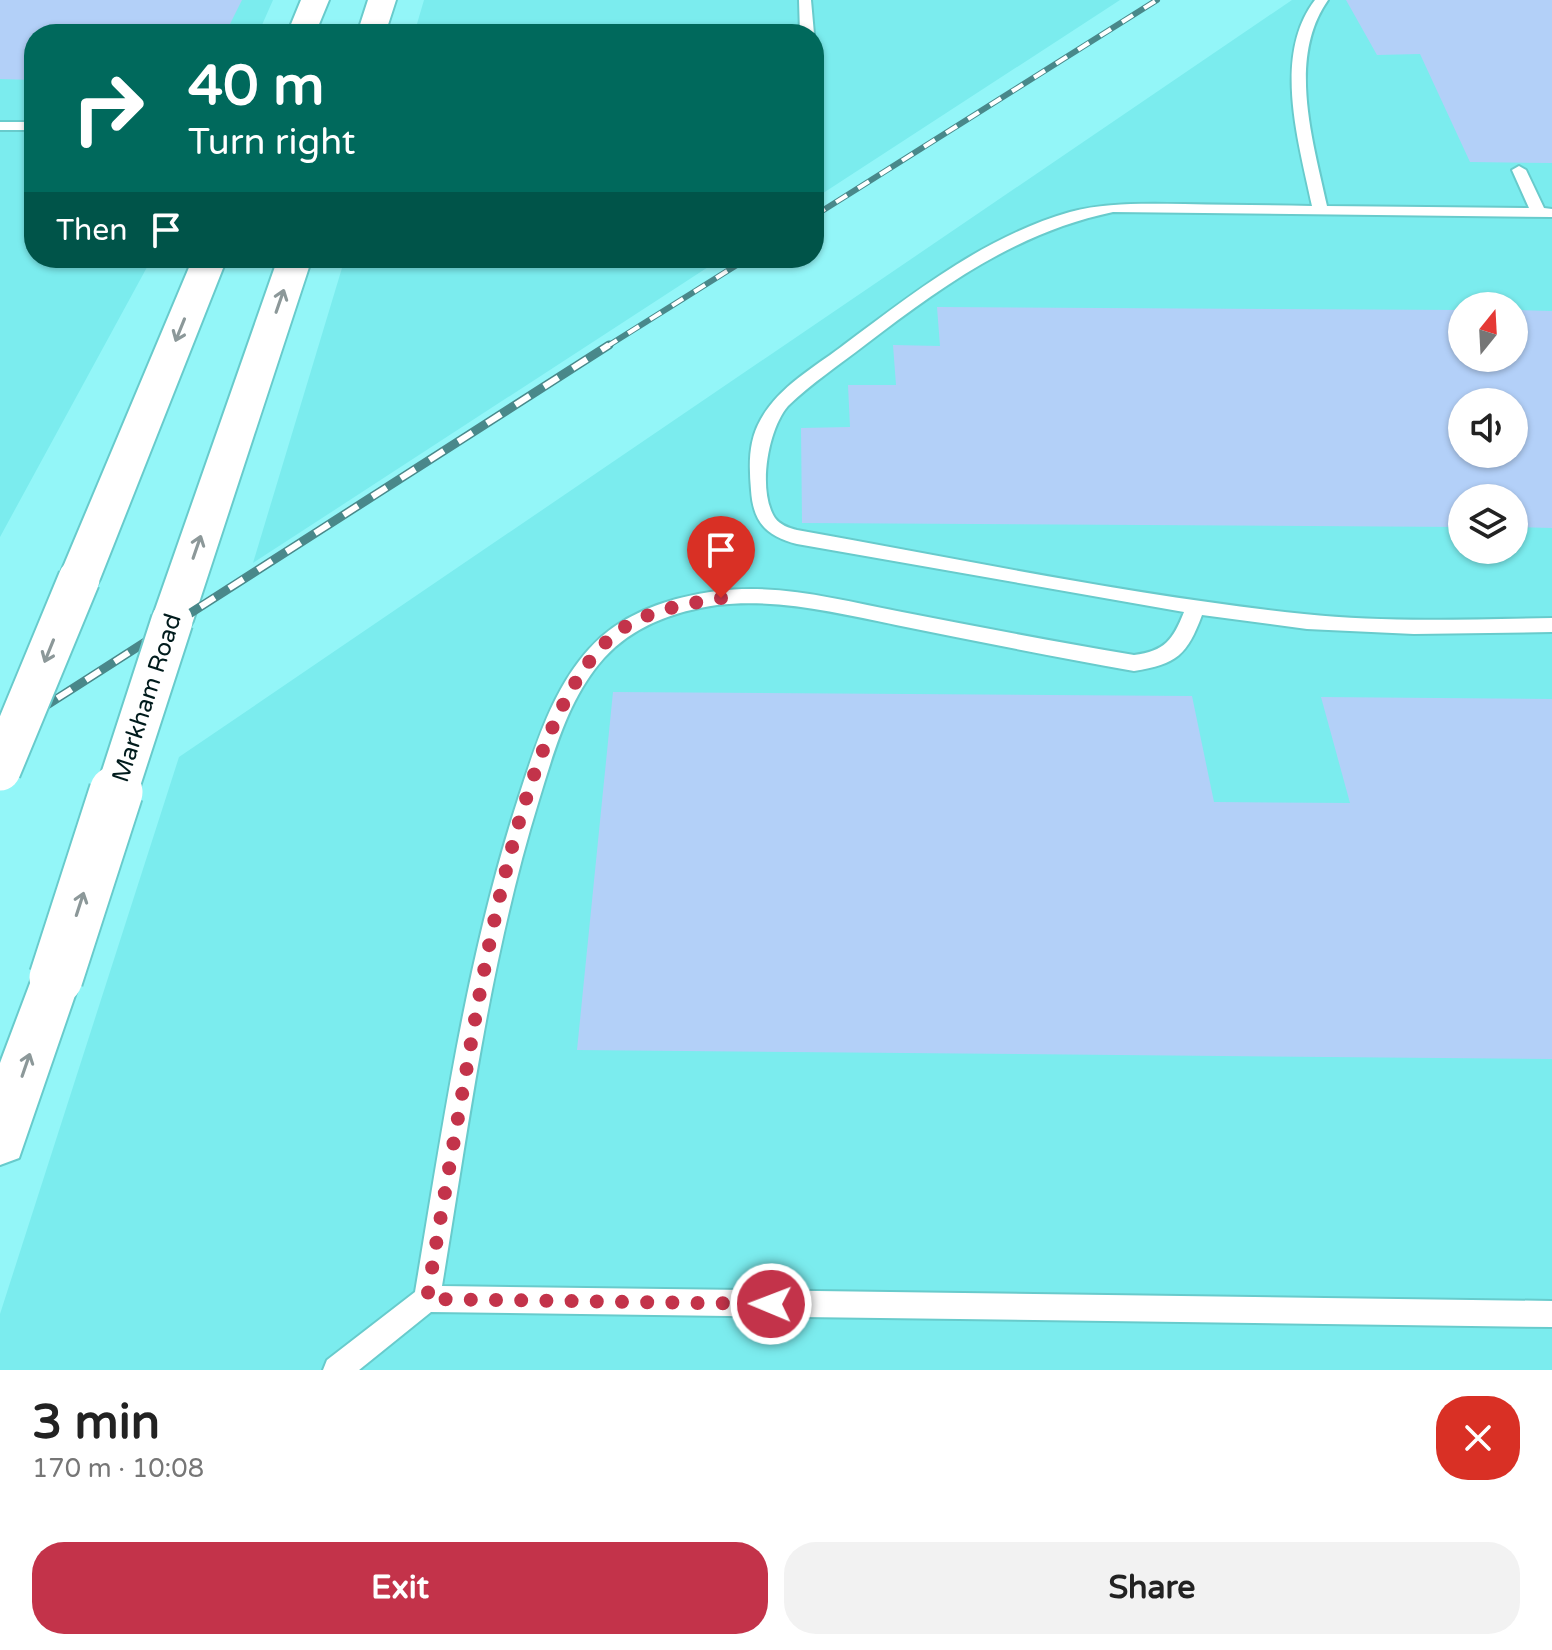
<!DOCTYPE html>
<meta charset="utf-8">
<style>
body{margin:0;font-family:"Varela Round",sans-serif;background:#f2f2f2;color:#222;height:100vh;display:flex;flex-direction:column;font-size:30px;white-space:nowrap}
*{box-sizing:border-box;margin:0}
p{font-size:26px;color:#767676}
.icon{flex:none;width:44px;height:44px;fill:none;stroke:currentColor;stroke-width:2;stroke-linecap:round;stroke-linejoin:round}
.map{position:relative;height:1370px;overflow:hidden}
.drawer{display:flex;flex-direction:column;background:#fff;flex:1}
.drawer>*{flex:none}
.banner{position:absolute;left:24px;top:24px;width:800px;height:244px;border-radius:32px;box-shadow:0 2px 6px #0004;background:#00695c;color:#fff;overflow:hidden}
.needle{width:52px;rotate:18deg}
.buttons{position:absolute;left:1448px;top:292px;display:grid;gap:16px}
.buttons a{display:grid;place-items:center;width:80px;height:80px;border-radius:50%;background:#fff;box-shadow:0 2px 6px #0004;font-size:40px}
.pin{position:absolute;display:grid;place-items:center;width:68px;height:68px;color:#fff;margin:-82px -34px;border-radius:50% 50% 50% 0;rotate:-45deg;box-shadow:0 0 8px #0007}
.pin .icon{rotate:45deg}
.me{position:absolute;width:88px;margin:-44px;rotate:271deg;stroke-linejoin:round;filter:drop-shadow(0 0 6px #0008)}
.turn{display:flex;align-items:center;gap:28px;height:168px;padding:0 32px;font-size:36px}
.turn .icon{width:104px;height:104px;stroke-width:2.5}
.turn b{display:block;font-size:56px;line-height:68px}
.then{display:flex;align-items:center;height:76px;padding:0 32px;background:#0003;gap:16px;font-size:30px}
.round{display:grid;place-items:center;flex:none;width:84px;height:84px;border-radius:32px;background:#f2f2f2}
.summary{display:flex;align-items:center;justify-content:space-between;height:136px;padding:0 32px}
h1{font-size:48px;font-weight:700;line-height:60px}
.cta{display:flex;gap:16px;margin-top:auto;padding:16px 32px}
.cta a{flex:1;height:92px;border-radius:32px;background:#c3334a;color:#fff;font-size:32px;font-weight:700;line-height:92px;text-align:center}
.cta a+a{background:#f2f2f2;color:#222}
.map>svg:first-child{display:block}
</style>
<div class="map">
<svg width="1552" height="1370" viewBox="0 0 1552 1370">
<rect width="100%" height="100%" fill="#93f6f8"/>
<!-- built -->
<path fill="#7becee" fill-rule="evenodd" d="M 0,0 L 273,0 L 258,34 L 34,34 L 34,258 L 152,258 L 0,537 Z
M 424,0 L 1120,0 L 814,199 L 814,34 L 414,34 Z
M 1292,0 L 1552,0 L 1552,1370 L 0,1370 L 0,1314 L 179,757 ZM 1462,306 L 1514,306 L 1514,358 L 1462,358 ZM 1462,402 L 1514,402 L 1514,454 L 1462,454 ZM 1462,498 L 1514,498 L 1514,550 L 1462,550 Z
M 345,258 L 722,258 L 253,563 Z"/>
<!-- building -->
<path fill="#b3d0f8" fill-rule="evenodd" d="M 0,0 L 242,0 L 225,34 L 34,34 L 34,80 L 0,79 Z
M 1346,0 L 1552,0 L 1552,163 L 1470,162 L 1420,54 L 1377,55 Z
M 937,307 L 1462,310 L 1462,358 L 1514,358 L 1514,310 L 1552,311 L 1552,528 L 1514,527 L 1514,498 L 1462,498 L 1462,527 L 802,523 L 801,428 L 850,427 L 848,385 L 896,385 L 893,345 L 940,346 ZM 1462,402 L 1514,402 L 1514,454 L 1462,454 Z
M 613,692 L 1192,696 L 1214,802 L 1350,803 L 1321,697 L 1552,699 L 1552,1059 L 577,1050 Z"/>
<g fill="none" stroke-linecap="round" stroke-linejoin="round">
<defs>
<path id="lane" d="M 799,0 L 811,0 L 814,34 L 800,34 Z
M 1315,0 L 1328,0 C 1287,58 1313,141 1327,206 L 1529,208 L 1512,170 L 1519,166 L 1526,170 L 1544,208 L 1552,209 L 1552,217 L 1113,212 C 1017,232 942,286 865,345 C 839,365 812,383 788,406 C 768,429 757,491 775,518 C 780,525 789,528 797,530 C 965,560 1134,596 1304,614 C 1386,623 1470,619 1552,618 L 1552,632 L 1414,634 L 1307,629 L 1202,615 C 1187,655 1177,664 1134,671 C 1055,657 975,641 896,625 C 838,613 777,598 717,605 C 675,611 633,626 604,658 C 569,697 554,751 539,800 C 490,958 469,1123 442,1286 L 1552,1301 L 1552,1327 L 431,1312 L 359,1370 L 323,1370 L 327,1360 L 415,1292 C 443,1126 466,959 518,799 C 535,747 552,690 589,649 C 621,613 671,597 717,591 C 779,583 841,600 902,612 C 979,627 1056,642 1134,655 C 1165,651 1173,640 1184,612 L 797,544 C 766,536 753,522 751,490 C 749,466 748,441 761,419 C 779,387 813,368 841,347 C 912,294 983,237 1070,212 C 1108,202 1145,204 1184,204 C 1227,205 1269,205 1312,206 C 1299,143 1272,56 1315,0 Z
M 0,122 L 34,122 L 34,130 L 0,130 Z"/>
<path id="primary" d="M 301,0 L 329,0 L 315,34 L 287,34 Z
M 368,0 L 396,0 L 385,34 L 357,34 Z
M 193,258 L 227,258 L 100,579 L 94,590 L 79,594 L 64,590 L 58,579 Z
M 278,258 L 312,258 L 193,621 L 187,632 L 172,637 L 157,632 L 151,621 Z
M 56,955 L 74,962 L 81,978 L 19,1158 L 0,1165 L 0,1063 L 38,962 Z"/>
</defs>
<!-- lane casing -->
<use href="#lane" stroke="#68cbcc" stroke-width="4"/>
<!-- primary casing -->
<use href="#primary" stroke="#68cbcc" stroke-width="4"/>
<!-- lane -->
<use href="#lane" fill="#fff" fill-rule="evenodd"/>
<!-- primary -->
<use href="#primary" fill="#fff" fill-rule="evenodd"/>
<defs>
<path id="rail-far1" d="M 814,216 L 1157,0
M 606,347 L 748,258"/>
<path id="rail" d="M 0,735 L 609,345"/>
</defs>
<!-- rail-far1 casing -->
<use href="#rail-far1" stroke="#49888a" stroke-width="6"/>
<!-- rail casing -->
<use href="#rail" stroke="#49888a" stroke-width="9"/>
<!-- rail-far1 -->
<use href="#rail-far1" stroke="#fff" stroke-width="4" stroke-dasharray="13" stroke-linecap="butt"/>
<!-- rail -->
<use href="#rail" stroke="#fff" stroke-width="6" stroke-dasharray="17" stroke-linecap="butt"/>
<defs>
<path id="primary-bridge-far1" d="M 0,770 L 79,579
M 116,794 L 172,621"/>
<path id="primary-bridge" d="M 56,978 L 116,792"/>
</defs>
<!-- primary-bridge-far1 casing -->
<use href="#primary-bridge-far1" stroke="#68cbcc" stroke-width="45" stroke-linecap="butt"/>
<!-- primary-bridge casing -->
<use href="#primary-bridge" stroke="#68cbcc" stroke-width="57" stroke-linecap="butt"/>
<!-- primary-bridge-far1 -->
<use href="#primary-bridge-far1" stroke="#fff" stroke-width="41"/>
<!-- primary-bridge -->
<use href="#primary-bridge" stroke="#fff" stroke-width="53"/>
</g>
<!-- one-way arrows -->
<defs><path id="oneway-shaft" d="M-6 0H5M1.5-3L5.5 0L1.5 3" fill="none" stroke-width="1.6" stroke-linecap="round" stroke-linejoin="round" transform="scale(2)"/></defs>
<g stroke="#8c9899">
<use href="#oneway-shaft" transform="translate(280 301) rotate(-71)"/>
<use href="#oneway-shaft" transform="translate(180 330) rotate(112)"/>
<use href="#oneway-shaft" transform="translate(197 547) rotate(-71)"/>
<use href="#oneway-shaft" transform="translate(49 651) rotate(112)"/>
<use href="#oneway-shaft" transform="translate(80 904) rotate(-72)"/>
<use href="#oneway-shaft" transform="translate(26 1065) rotate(-71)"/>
</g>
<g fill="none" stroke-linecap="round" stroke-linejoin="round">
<!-- route -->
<path stroke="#c3334a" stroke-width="14" stroke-dasharray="0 25.2" d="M 721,598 C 688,604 652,609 623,628 C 527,693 484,967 465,1078 C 452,1152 439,1225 427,1299 L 771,1304"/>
</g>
<g text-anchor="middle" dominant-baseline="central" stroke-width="8" stroke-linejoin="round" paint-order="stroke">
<!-- street labels -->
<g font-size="24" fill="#001b1c" stroke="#fff">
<text transform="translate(147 698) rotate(-72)">Markham Road</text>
</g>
</g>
</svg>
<div class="buttons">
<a><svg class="needle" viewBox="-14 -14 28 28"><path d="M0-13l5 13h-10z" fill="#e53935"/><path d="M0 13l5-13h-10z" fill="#767676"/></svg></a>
<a><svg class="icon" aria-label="sound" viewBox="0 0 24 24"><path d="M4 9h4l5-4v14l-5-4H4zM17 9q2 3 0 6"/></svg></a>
<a><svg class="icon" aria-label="layers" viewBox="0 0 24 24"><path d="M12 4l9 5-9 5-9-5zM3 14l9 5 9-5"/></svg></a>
</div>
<div class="pin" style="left:721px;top:598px;background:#d93025"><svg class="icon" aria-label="arrive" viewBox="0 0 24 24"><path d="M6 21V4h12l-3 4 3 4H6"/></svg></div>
<svg class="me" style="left:771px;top:1304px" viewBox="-20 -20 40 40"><circle r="17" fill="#c3334a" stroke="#fff" stroke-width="3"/><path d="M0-11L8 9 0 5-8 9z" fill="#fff"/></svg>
<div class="banner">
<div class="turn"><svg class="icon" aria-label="right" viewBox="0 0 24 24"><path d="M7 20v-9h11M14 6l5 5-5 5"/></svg><div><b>40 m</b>Turn right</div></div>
<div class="then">Then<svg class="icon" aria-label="arrive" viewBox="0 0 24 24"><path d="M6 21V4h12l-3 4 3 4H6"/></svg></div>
</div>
</div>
<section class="drawer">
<div class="summary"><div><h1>3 min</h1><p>170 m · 10:08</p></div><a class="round" style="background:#d93025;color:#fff"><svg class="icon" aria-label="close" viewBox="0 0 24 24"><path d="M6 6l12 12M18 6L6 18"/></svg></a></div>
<div class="cta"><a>Exit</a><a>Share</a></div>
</section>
